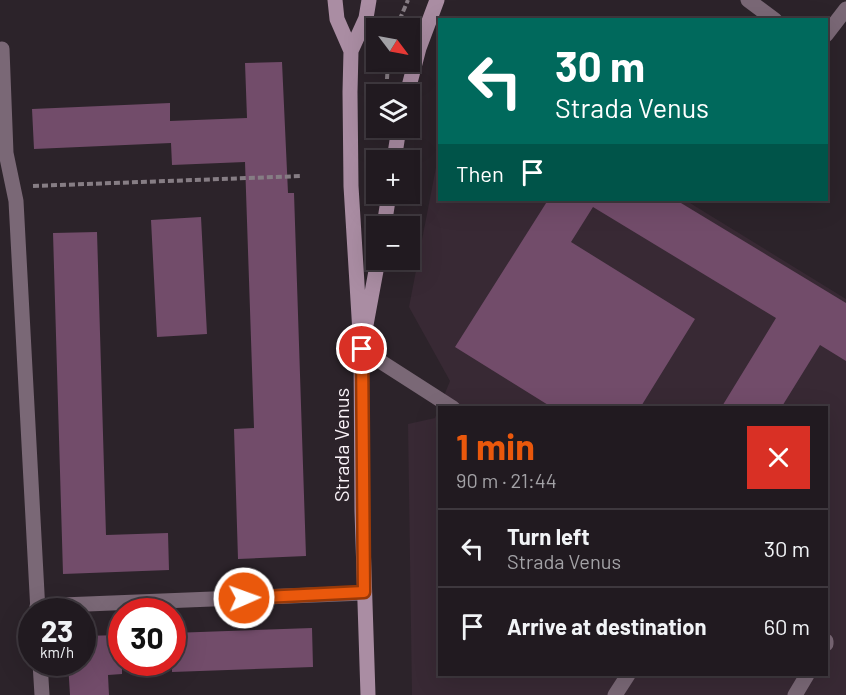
<!DOCTYPE html>
<meta charset="utf-8">
<style>
body{margin:0;font-family:Barlow,sans-serif;background:#2d272d;color:#f1f3f6;height:100vh;display:flex;flex-direction:column;font-size:22px;white-space:nowrap}
*{box-sizing:border-box;margin:0}
p{font-size:20px;color:#a2a1a5}
.icon{flex:none;width:33px;height:33px;fill:none;stroke:currentColor;stroke-width:2;stroke-linecap:round;stroke-linejoin:round}
.map{position:relative;flex:1;overflow:hidden}
.panel{position:absolute;left:438px;top:406px;width:390px;height:270px;display:flex;flex-direction:column;background:#211a20;border-radius:0px;box-shadow:0 6px 24px #0002,0 0 0 2px #3e383e}
.panel>*{flex:none}
.guide{position:absolute;left:438px;top:18px;width:390px;height:183px;border-radius:0px;box-shadow:0 6px 24px #0002,0 0 0 2px #3e383e;background:#00695c;color:#fff;overflow:hidden}
.needle{width:39px;rotate:122deg}
.controls{position:absolute;left:366px;top:18px;display:grid;gap:12px}
.controls a{display:grid;place-items:center;width:54px;height:54px;border-radius:0px;background:#211a20;box-shadow:0 6px 24px #0002,0 0 0 2px #3e383e;font-size:30px}
.speed{position:absolute;left:18px;top:598px;display:flex;gap:12px;font-size:30px;font-weight:700;text-align:center}
.speed>*{display:grid;place-content:center;width:78px;height:78px;border-radius:50%;background:#211a20;box-shadow:0 6px 24px #0002,0 0 0 2px #3e383e;line-height:1}
.speed small{font-size:15px;font-weight:400}
.speed .limit{border:9px solid #d22;background:#fff;color:#111}
.pin{position:absolute;display:grid;place-items:center;width:51px;height:51px;color:#fff;margin:-26px;border:3px solid #fff;border-radius:50%;box-shadow:0 2px 6px #0007}
.me{position:absolute;width:66px;margin:-33px;rotate:88deg;stroke-linejoin:round;filter:drop-shadow(0 0 4px #0008)}
.turn{display:flex;align-items:center;gap:21px;height:126px;padding:0 18px;font-size:27px}
.turn .icon{width:78px;height:78px;stroke-width:2.5}
.turn b{display:block;font-size:42px;line-height:51px}
.then{display:flex;align-items:center;height:57px;padding:0 18px;background:#0003;gap:12px;font-size:22px}
.round{display:grid;place-items:center;flex:none;width:63px;height:63px;border-radius:0px;background:#2d272d}
.head{display:flex;align-items:center;justify-content:space-between;height:102px;padding:0 18px}
h1{font-size:36px;font-weight:700;line-height:45px;color:#ea580c}
ul{padding:0;list-style:none}
li{display:flex;align-items:center;gap:18px;height:78px;padding:0 18px;border-top:2px solid #3e383e}
li div{flex:1}
li b{display:block;font-size:22px}
li em{font-style:normal}
.map>svg:first-child{display:block}
</style>
<div class="map">
<svg width="846" height="695" viewBox="0 0 846 695">
<rect width="100%" height="100%" fill="#2c232a"/>
<!-- built -->
<path fill="#382934" fill-rule="evenodd" d="M 439,152 L 440,200 L 685,200 L 846,299 L 846,695 L 412,695 L 408,424 L 435,418 L 450,381 L 409,307 ZM 440,408 L 826,408 L 826,675 L 440,675 Z"/>
<!-- building -->
<path fill="#724c6a" d="M 282,62 L 288,193 L 294,193 L 306,556 L 238,559 L 234,429 L 254,428 L 245,162 L 172,165 L 171,143 L 34,149 L 32,109 L 170,103 L 170,121 L 247,118 L 245,63 Z
M 548,200 L 676,200 L 846,303 L 846,361 L 820,345 L 781,408 L 721,408 L 776,318 L 593,207 L 571,242 L 695,319 L 640,408 L 553,408 L 455,347 Z
M 201,217 L 207,334 L 157,337 L 151,220 Z
M 97,232 L 106,535 L 168,533 L 169,570 L 63,574 L 53,233 Z
M 312,628 L 313,667 L 172,672 L 172,633 Z
M 122,635 L 122,674 L 108,675 L 109,695 L 70,695 L 68,663 L 82,663 L 82,636 Z"/>
<g fill="none" stroke-linecap="round" stroke-linejoin="round">
<!-- path -->
<path stroke="#867d84" stroke-width="4" stroke-dasharray="6 3" stroke-linecap="butt" d="M 396,28 L 408,0
M 387,79 L 388,62
M 33,186 L 302,176"/>
<!-- service -->
<path stroke="#7a6876" stroke-width="15" d="M 748,0 L 775,20
M 826,35 L 846,9
M 361,349 L 453,408
M 826,641 L 826,644
M 615,695 L 628,675
M 795,695 L 807,675"/>
<!-- minor -->
<path stroke="#7a6876" stroke-width="15" d="M 2,49 L 6,153 L 16,201 L 38,612
M 37,606 L 364,593
M 40,663 L 42,695"/>
<!-- secondary -->
<path stroke="#aa8da3" stroke-width="15" d="M 335,0 L 337,19 L 351,51
M 407,94 L 419,48 L 437,0
M 394,160 L 399,128
M 384,226 L 389,194
M 366,325 L 378,260
M 368,695 L 362,511 L 361,349 L 351,186 L 350,92 L 351,51 L 366,18 L 369,0"/>
</g>
<g fill="none" stroke-linecap="round" stroke-linejoin="round">
<defs>
<path id="route" d="M 244,598 L 364,592 L 362,349"/>
</defs>
<!-- route casing -->
<use href="#route" stroke="#983908" stroke-width="15"/>
<!-- route -->
<use href="#route" stroke="#ea580c" stroke-width="10"/>
</g>
<g text-anchor="middle" dominant-baseline="central" stroke-width="5" stroke-linejoin="round" paint-order="stroke">
<!-- street labels -->
<g font-size="20" fill="#f9f2f7" stroke="#2c232a">
<text transform="translate(341 445) rotate(-90)">Strada Venus</text>
</g>
</g>
</svg>
<div class="controls">
<a><svg class="needle" viewBox="-14 -14 28 28"><path d="M0-13l5 13h-10z" fill="#e53935"/><path d="M0 13l5-13h-10z" fill="#a2a1a5"/></svg></a>
<a><svg class="icon" aria-label="layers" viewBox="0 0 24 24"><path d="M12 4l9 5-9 5-9-5zM3 14l9 5 9-5"/></svg></a>
<a>+</a>
<a>−</a>
</div>
<div class="speed"><div>23<small>km/h</small></div><div class="limit">30</div></div>
<div class="pin" style="left:362px;top:349px;background:#d93025"><svg class="icon" aria-label="arrive" viewBox="0 0 24 24"><path d="M6 21V4h12l-3 4 3 4H6"/></svg></div>
<svg class="me" style="left:244px;top:598px" viewBox="-20 -20 40 40"><circle r="17" fill="#ea580c" stroke="#fff" stroke-width="3"/><path d="M0-11L8 9 0 5-8 9z" fill="#fff"/></svg>
<div class="guide">
<div class="turn"><svg class="icon" aria-label="left" viewBox="0 0 24 24"><path d="M17 20v-9H6M10 6l-5 5 5 5"/></svg><div><b>30 m</b>Strada Venus</div></div>
<div class="then">Then<svg class="icon" aria-label="arrive" viewBox="0 0 24 24"><path d="M6 21V4h12l-3 4 3 4H6"/></svg></div>
</div>
<section class="panel">
<div class="head"><div><h1>1 min</h1><p>90 m · 21:44</p></div><a class="round" style="background:#d93025;color:#fff"><svg class="icon" aria-label="close" viewBox="0 0 24 24"><path d="M6 6l12 12M18 6L6 18"/></svg></a></div>
<ul>
<li><svg class="icon" aria-label="left" viewBox="0 0 24 24"><path d="M17 20v-9H6M10 6l-5 5 5 5"/></svg><div><b>Turn left</b><p>Strada Venus</p></div><em>30 m</em></li>
<li><svg class="icon" aria-label="arrive" viewBox="0 0 24 24"><path d="M6 21V4h12l-3 4 3 4H6"/></svg><div><b>Arrive at destination</b></div><em>60 m</em></li>
</ul>
</section>
</div>
